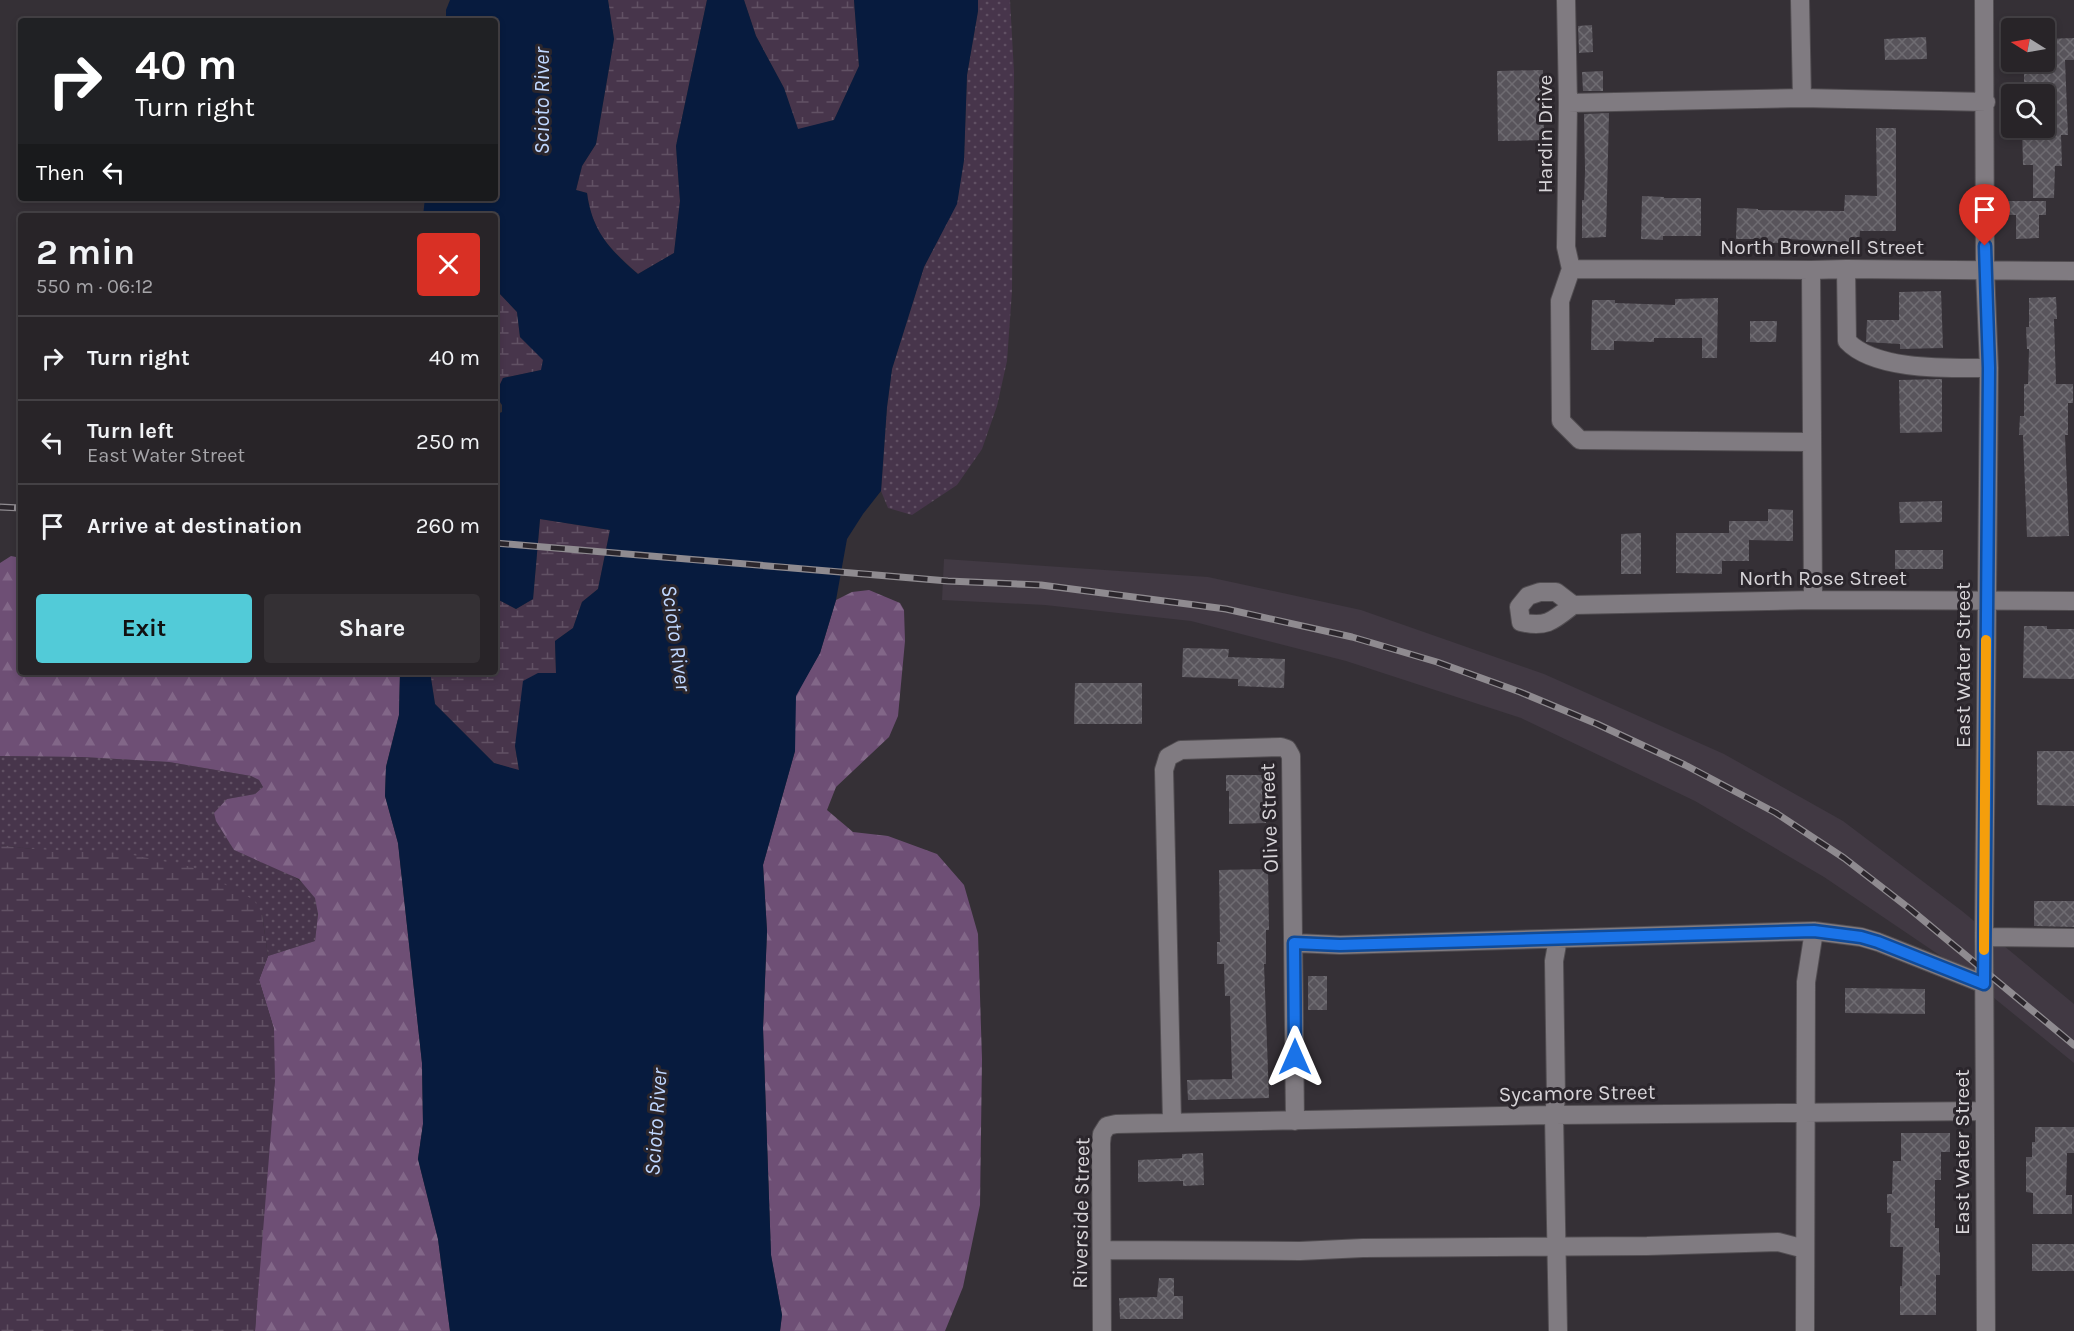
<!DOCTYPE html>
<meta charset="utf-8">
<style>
body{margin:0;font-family:Karla,sans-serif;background:#343034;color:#f1f3f6;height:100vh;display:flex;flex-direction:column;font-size:22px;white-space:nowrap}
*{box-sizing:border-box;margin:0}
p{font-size:20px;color:#a5a4a8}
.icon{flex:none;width:33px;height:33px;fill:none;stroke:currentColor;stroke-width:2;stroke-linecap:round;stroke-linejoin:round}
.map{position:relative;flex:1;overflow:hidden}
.panel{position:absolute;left:18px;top:213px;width:480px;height:462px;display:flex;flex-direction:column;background:#282428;border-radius:6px;box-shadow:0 3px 9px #0003,0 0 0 2px #444145}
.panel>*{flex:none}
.top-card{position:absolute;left:18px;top:18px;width:480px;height:183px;border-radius:6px;box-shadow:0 3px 9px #0003,0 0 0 2px #444145;background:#202124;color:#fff;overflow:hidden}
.needle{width:39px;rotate:281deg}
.tools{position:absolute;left:2001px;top:18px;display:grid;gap:12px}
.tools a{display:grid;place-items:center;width:54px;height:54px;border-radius:6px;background:#282428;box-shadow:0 3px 9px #0003,0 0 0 2px #444145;font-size:30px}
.pin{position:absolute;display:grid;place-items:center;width:51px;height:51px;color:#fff;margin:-62px -26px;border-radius:50% 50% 50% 0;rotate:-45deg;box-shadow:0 0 6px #0007}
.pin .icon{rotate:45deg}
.me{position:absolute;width:66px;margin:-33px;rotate:0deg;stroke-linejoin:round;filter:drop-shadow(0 0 4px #0008)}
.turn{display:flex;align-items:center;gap:21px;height:126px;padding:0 18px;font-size:27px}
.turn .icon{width:78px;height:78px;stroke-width:2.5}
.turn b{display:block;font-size:42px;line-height:51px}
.then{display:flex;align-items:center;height:57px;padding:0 18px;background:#0003;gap:12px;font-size:22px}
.round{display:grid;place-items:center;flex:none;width:63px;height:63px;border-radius:6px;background:#343034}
.summary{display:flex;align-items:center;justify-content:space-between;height:102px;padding:0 18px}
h1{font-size:36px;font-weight:700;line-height:45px}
.cta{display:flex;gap:12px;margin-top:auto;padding:12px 18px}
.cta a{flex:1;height:69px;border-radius:6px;background:#52cbd8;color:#111;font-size:24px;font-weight:700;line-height:69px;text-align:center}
.cta a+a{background:#343034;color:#f1f3f6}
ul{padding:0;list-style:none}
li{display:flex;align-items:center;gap:18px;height:84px;padding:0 18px;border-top:2px solid #444145}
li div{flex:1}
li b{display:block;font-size:22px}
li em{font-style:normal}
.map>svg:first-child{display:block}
</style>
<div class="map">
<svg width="2074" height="1331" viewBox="0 0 2074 1331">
<defs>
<pattern id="grass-dots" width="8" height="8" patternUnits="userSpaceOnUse" patternTransform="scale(1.5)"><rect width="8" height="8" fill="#47354b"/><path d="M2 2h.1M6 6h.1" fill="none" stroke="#615164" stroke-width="1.8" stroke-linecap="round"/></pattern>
<pattern id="forest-firs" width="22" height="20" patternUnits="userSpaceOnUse" patternTransform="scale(1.5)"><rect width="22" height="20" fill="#6e4f75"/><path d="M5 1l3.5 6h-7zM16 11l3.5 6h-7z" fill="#826788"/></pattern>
<pattern id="wetland-marsh" width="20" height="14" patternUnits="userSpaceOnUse" patternTransform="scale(1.5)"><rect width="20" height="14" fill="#47354b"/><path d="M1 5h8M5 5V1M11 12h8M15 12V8" fill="none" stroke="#615164"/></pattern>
<pattern id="building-cross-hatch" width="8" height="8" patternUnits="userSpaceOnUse" patternTransform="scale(1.5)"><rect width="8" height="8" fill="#58545b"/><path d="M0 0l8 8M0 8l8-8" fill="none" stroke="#6f6c72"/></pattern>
</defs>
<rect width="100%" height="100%" fill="#353036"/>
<!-- built -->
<path fill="#413943" d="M 944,559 L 1208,577 L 1361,610 L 1544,674 L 1724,754 L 1843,821 L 1962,911 L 2074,1004 L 2074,1063 L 1951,963 L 1824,877 L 1695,801 L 1521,718 L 1346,661 L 1191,621 L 1045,605 L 942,600 Z"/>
<!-- grass -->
<path fill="url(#grass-dots)" d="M 978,0 L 1010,0 L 1014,72 L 1012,291 L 1007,361 L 997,406 L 982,449 L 957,485 L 912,515 L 888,508 L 881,491 L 887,407 L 892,369 L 924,267 L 957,203 L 964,160 L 967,75 L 978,11 Z
M 0,756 L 82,757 L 169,762 L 251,776 L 259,780 L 263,787 L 255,794 L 227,799 L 234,850 C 256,860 307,875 316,899 C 320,912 316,928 315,941 L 268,956 L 262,914 L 32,849 L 0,845 Z"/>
<!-- forest -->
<path fill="url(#forest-firs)" d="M 11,556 L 21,558 L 21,672 L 400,672 L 399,715 L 386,767 L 385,796 L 398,843 L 422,1063 L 423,1124 L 418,1159 L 438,1239 L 450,1331 L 255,1331 L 274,1029 L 259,980 L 268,956 L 315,941 L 318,914 L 315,898 L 299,879 L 234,850 L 216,821 L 214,813 L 227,799 L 255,794 L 263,787 L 259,780 L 251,776 L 169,762 L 82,757 L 0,756 L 0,563 Z
M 869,590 L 900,603 L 904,610 L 905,641 L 898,716 L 889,737 L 836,787 L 827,810 L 853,832 L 888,836 L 937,854 L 964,885 L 978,934 L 982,1059 L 980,1205 L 963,1287 L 945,1331 L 780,1331 L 782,1315 L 771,1255 L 763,1028 L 767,931 L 763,865 L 795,751 L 795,696 L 820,653 L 836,600 L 852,592 Z"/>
<!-- wetland -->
<path fill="url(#wetland-marsh)" d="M 608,0 L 707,0 L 676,146 L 680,201 L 674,253 L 638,274 C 610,249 592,232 587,193 L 576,190 L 582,166 L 596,144 L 614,39 Z
M 744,0 L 854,0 L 859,66 L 834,120 L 798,130 L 784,88 L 756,36 Z
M 495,286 L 499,293 L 517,312 L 520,337 L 543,359 L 542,370 L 503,378 L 495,395 Z
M 540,519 L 610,530 L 598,589 L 582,602 L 573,628 L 555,641 L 556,673 L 538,673 L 515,746 L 519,771 L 494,763 L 435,704 L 430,672 L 495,672 L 495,598 L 516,609 L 533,599 Z
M 0,845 L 32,849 L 123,853 L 192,867 L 254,900 L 262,914 L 268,956 L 259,980 L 274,1029 L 275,1082 L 255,1331 L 0,1331 Z"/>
<!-- water -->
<path fill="#071b3e" d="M 450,0 L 608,0 L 614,39 L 596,144 L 582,166 L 576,190 L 587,193 C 592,231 610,250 638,274 L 674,253 L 680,201 L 676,146 L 707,0 L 744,0 L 756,36 L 784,88 L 798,129 L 834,120 L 859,66 L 854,0 L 978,0 L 978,11 L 967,75 L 964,160 L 957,204 L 924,267 L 892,369 L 887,407 L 881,491 L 863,514 L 847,539 L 836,600 L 820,653 L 796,696 L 795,751 L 763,865 L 767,931 L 763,1028 L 771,1255 L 782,1315 L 780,1331 L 450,1331 L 438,1239 L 418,1159 L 423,1124 L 422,1063 L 398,843 L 385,796 L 386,767 L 399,715 L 400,672 L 430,672 L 435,704 L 494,763 L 519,770 L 515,746 L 523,681 L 538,673 L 556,673 L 555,641 L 573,628 L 582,602 L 598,589 L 610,530 L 540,519 L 533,599 L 516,609 L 495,598 L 495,415 L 502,412 L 502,405 L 495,395 L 503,378 L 541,370 L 543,360 L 520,337 L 517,312 L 499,293 L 495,286 L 495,216 L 423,216 L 425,198 L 495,198 L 495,21 L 446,21 L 446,10 Z"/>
<!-- building -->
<path fill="url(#building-cross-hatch)" d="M 1592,25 L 1593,52 L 1579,53 L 1578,26 Z
M 1926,37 L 1927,59 L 1885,60 L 1884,39 Z
M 2074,38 L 2074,60 L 2065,60 L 2068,135 L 2061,135 L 2062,166 L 2055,166 L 2054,198 L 2033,198 L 2033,165 L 2023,165 L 2022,128 L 2044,128 L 2044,91 L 2024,92 L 2024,70 L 2044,70 L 2044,39 Z
M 1543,70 L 1544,140 L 1498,141 L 1497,71 Z
M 1603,71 L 1603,91 L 1583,91 L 1582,72 Z
M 1609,113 L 1606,237 L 1582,238 L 1582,200 L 1584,200 L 1585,171 L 1584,114 Z
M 1876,128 L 1896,128 L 1896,231 L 1860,231 L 1859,243 L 1788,239 L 1788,243 L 1764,243 L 1764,239 L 1736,239 L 1737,208 L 1758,209 L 1758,210 L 1844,211 L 1845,195 L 1877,196 Z
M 1642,196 L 1664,197 L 1664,198 L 1701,198 L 1701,236 L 1663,236 L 1663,240 L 1641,239 Z
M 1997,201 L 2046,201 L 2046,215 L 2039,215 L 2039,238 L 2016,239 L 2016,215 L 1998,215 Z
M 1941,291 L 1943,348 L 1900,349 L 1900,344 L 1866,342 L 1867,320 L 1899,320 L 1899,292 Z
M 2056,297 L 2057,319 L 2054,319 L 2056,384 L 2073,384 L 2073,403 L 2068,403 L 2068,435 L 2065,435 L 2069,536 L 2027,537 L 2023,435 L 2019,435 L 2020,416 L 2024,416 L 2024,384 L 2028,384 L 2029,349 L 2027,349 L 2026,327 L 2029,327 L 2029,298 Z
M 1718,298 L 1717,358 L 1702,358 L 1702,338 L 1654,338 L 1654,342 L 1614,341 L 1614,350 L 1591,350 L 1592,300 L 1615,300 L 1615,303 L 1675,305 L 1675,299 Z
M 1750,321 L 1777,321 L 1776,342 L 1750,342 Z
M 1942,379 L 1942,432 L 1900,433 L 1899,380 Z
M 1942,501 L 1942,522 L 1900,523 L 1899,502 Z
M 1768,509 L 1793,510 L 1793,541 L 1749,540 L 1749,561 L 1722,561 L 1722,574 L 1676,573 L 1676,533 L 1729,533 L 1729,521 L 1768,521 Z
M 1641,533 L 1641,574 L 1621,574 L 1621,534 Z
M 1895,550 L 1943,550 L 1943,569 L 1895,569 Z
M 2024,626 L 2047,626 L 2047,629 L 2074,629 L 2074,679 L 2023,678 Z
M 1183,648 L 1229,649 L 1228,657 L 1285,659 L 1284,688 L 1238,686 L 1238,679 L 1182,677 Z
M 1075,683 L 1142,683 L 1142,724 L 1074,724 Z
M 2037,751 L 2074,751 L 2074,806 L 2037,805 Z
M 1226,775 L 1264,775 L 1266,823 L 1229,824 L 1229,791 L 1226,791 Z
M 1268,869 L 1269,930 L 1266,930 L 1266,964 L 1264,964 L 1269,1098 L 1188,1100 L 1187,1080 L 1232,1079 L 1230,996 L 1225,996 L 1224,964 L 1217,964 L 1217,942 L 1220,942 L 1219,870 Z
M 2034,901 L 2074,901 L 2074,927 L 2034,926 Z
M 1308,976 L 1327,976 L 1327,1010 L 1308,1010 Z
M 1845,988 L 1925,989 L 1925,1014 L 1845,1013 Z
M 2035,1127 L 2074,1127 L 2074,1153 L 2067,1153 L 2066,1195 L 2072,1195 L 2072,1214 L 2033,1214 L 2033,1193 L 2026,1192 L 2026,1157 L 2032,1157 L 2032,1142 L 2035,1142 Z
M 1901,1133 L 1950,1133 L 1950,1152 L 1941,1152 L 1941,1180 L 1935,1180 L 1935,1228 L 1939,1228 L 1939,1252 L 1940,1253 L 1940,1275 L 1936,1275 L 1936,1315 L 1900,1315 L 1900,1286 L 1902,1286 L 1903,1247 L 1890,1247 L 1891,1213 L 1887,1213 L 1887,1194 L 1892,1194 L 1893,1161 L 1901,1161 Z
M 1203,1153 L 1204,1185 L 1183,1186 L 1183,1181 L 1138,1182 L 1138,1160 L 1182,1158 L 1182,1154 Z
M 2032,1244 L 2074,1244 L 2074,1271 L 2032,1271 Z
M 1159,1278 L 1174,1278 L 1174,1296 L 1183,1296 L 1183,1319 L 1120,1319 L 1119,1298 L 1157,1297 Z"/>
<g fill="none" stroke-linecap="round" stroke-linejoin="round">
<defs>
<path id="minor" d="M 1566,0 L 1568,103 L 1566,247 L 1571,269
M 1800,0 L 1802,98
M 1984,0 L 1985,270 L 1989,368 L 1984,937 L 1986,1331
M 1568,103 L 1802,98 L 1986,102
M 1571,269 L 1811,270 L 1846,269 L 2074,271
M 1571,269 L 1560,301 L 1561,421 L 1580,440 L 1811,442
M 1846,269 L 1847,341 C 1875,371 1949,368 1989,368
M 1811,270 L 1813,600
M 1573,605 C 1553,621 1546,628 1521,622 L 1519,607 L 1528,596 L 1540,592 L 1556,592 L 1573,605 L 1813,600 L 2074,601
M 1984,937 L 2074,938
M 1558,939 L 1554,961 L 1556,1098 L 1554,1115 L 1558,1331
M 1295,943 L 1340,945 L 1814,931 L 1861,937 L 1878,942 L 1984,984
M 1172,1121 L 1164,770 L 1168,757 L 1181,750 L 1281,747 L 1287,749 L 1291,756 L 1295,1121
M 1103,1250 L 1300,1251 L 1363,1248 L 1647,1246 L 1778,1242 L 1805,1249
M 1102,1331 L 1101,1143 L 1102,1134 L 1107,1126 L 1116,1124 L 1554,1115 L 1984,1111
M 1805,1331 L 1806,982 L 1814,931"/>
</defs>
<!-- minor casing -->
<use href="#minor" stroke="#514d51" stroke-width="20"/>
<!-- minor -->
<use href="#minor" stroke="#807b81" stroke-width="18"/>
<defs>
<path id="rail" d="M 0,507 L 21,508
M 495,543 L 948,581 L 1041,585 L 1226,609 L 1352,637 L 1437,662 L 1520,692 L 1597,724 L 1685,765 L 1776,813 L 1844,858 L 1910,909 L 2074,1045"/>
</defs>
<!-- rail casing -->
<use href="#rail" stroke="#8f8b90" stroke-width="7"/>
<!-- rail -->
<use href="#rail" stroke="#2b262c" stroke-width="4.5" stroke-dasharray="14" stroke-linecap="butt"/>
</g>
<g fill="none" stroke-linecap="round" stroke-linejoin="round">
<defs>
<path id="route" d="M 1295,1057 L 1294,943 L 1340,945 L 1814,931 L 1861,937 L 1878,942 L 1984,984 L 1989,368 L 1985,246"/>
</defs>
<!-- route casing -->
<use href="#route" stroke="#114b97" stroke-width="15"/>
<!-- route -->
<use href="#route" stroke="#1a73e8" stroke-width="10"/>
<!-- slow -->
<path stroke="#f59e0b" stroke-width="10" d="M 1984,950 L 1986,640"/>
</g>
<g text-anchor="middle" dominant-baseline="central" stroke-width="6" stroke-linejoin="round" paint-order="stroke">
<!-- street labels -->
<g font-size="21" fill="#d7d4d8" stroke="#2b262c">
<text transform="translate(1545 134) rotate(-90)">Hardin Drive</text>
<text x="1822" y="247">North Brownell Street</text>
<text x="1823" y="578">North Rose Street</text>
<text transform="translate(1963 665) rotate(-90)">East Water Street</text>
<text transform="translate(1269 818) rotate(-92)">Olive Street</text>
<text transform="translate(1577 1093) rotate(-1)">Sycamore Street</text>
<text transform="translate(1962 1152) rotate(-90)">East Water Street</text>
<text transform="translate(1081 1213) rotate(-89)">Riverside Street</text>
</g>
<!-- water labels -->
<g font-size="22" font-style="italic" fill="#bfd7ff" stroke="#2b262c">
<text transform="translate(542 101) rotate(-90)">Scioto River</text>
<text transform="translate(676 638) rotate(82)">Scioto River</text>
<text transform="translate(656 1122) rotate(-86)">Scioto River</text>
</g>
</g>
</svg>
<div class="tools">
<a><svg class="needle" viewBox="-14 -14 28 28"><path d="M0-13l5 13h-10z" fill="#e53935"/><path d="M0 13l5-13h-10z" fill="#a5a4a8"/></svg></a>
<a><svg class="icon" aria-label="search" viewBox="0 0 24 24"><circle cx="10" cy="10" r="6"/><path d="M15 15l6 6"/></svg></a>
</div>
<div class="pin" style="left:1985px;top:246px;background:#d93025"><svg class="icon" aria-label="arrive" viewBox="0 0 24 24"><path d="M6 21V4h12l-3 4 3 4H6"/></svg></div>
<svg class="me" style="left:1295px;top:1057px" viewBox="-20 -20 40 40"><path d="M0-17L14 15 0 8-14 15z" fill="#1a73e8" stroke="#fff" stroke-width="4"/></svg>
<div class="top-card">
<div class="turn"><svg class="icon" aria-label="right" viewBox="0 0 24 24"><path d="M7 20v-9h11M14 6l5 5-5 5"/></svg><div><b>40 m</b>Turn right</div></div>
<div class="then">Then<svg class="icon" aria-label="left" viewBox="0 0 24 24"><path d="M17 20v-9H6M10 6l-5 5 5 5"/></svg></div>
</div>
<section class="panel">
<div class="summary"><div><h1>2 min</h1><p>550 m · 06:12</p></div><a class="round" style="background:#d93025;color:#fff"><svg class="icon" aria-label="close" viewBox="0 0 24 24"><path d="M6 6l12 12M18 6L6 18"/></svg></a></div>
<ul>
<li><svg class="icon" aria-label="right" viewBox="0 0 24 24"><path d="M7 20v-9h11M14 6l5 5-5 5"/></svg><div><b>Turn right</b></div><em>40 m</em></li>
<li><svg class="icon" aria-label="left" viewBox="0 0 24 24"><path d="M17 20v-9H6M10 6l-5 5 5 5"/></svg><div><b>Turn left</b><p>East Water Street</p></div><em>250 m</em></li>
<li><svg class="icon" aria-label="arrive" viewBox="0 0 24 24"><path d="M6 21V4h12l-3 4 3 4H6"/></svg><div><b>Arrive at destination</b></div><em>260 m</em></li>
</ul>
<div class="cta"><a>Exit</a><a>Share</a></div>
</section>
</div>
